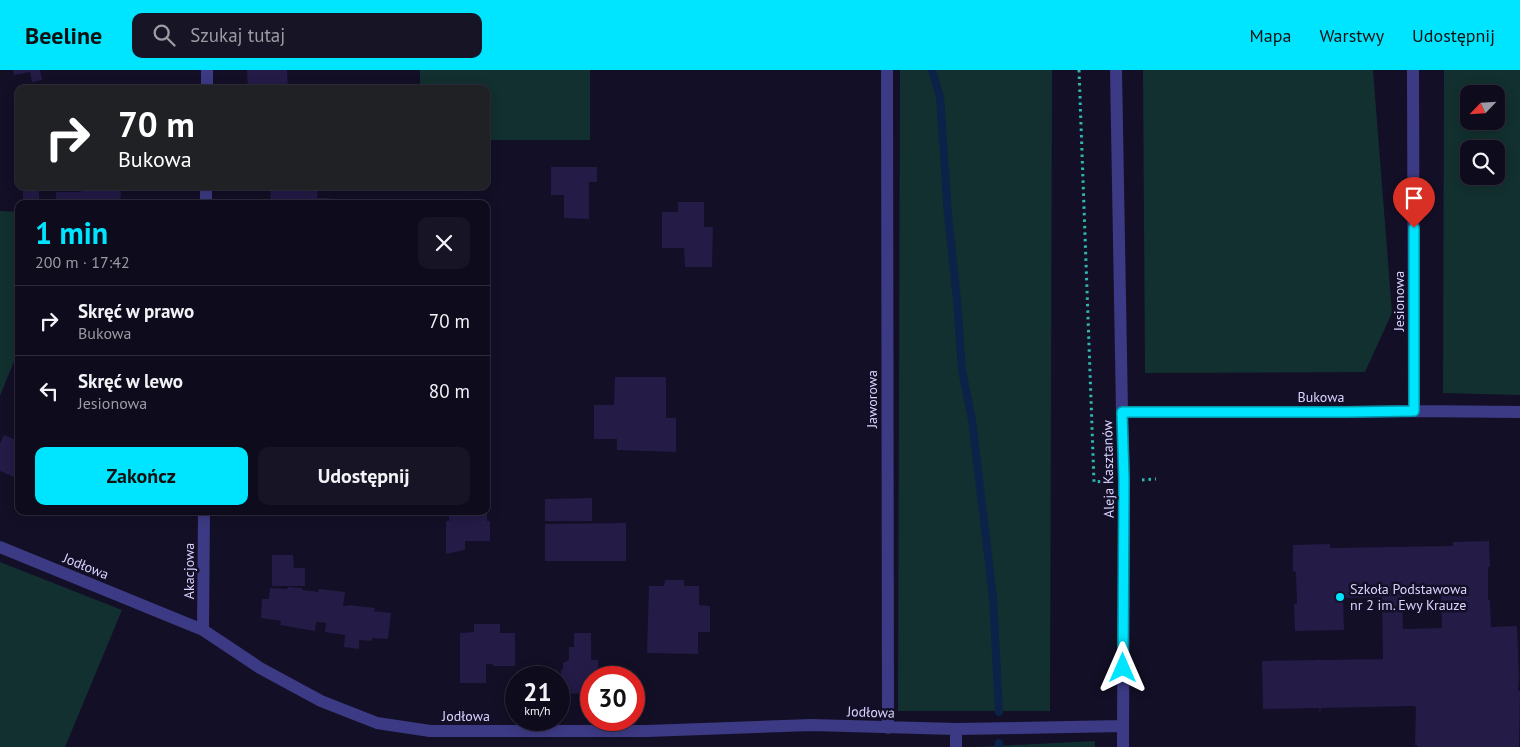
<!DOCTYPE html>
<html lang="pl">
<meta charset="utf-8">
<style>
body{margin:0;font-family:"PT Sans",sans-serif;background:#171425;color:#f1f3f6;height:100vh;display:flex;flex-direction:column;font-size:19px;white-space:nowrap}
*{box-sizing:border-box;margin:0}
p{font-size:16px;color:#9b9ba3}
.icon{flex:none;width:28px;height:28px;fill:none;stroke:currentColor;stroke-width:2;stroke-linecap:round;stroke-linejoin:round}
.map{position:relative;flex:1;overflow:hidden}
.panel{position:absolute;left:15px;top:130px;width:475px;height:315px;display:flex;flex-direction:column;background:#0e0b1c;border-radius:10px;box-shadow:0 2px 12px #0003,0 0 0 1px #2e2b3b}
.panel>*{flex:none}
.guide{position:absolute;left:15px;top:15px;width:475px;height:105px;border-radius:10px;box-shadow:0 2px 12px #0003,0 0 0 1px #2e2b3b;background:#202124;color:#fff;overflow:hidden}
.needle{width:32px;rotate:245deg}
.tools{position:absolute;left:1460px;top:15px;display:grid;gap:10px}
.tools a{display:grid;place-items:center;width:45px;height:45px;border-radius:10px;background:#0e0b1c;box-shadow:0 2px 12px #0003,0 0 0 1px #2e2b3b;font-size:25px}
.speed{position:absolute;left:505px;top:596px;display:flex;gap:10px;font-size:25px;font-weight:700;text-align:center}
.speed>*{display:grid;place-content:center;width:65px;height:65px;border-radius:50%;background:#0e0b1c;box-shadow:0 2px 12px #0003,0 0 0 1px #2e2b3b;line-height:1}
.speed small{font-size:12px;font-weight:400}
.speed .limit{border:8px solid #d22;background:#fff;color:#111}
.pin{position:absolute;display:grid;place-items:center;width:42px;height:42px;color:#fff;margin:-51px -21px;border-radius:50% 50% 50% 0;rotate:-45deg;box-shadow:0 0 5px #0007}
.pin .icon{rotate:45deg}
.me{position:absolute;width:55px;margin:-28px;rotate:0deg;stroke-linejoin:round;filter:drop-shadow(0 0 4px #0008)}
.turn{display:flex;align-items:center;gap:18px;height:105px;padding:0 20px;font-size:22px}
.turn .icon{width:65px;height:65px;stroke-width:2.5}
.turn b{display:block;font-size:35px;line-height:42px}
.round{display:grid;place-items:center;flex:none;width:52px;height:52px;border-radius:10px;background:#171425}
.overview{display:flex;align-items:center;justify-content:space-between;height:85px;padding:0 20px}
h1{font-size:30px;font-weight:700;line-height:38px;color:#00e5ff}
.action{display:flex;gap:10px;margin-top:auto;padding:10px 20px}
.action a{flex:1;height:58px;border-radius:10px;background:#00e5ff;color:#111;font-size:20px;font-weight:700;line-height:58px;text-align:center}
.action a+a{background:#171425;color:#f1f3f6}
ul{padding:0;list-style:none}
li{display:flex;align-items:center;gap:15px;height:70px;padding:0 20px;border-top:1px solid #2e2b3b}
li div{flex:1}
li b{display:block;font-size:19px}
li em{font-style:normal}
header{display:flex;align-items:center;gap:30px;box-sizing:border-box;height:70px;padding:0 25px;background:#00e5ff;color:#111}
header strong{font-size:24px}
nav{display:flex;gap:28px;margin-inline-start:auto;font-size:18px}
.search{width:350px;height:45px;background:#171425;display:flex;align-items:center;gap:12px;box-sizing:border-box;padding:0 18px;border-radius:10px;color:#9b9ba3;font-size:19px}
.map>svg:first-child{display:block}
</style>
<header>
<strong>Beeline</strong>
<div class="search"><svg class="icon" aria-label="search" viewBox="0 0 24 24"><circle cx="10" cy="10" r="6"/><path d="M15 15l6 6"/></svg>Szukaj tutaj</div>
<nav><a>Mapa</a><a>Warstwy</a><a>Udostępnij</a></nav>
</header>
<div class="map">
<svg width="1520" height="677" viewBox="0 0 1520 677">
<rect width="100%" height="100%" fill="#130f26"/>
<!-- green -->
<path fill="#12302f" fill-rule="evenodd" d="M 420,0 L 590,0 L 590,70 L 486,70 L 486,19 L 420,19 Z
M 900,0 L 1052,0 L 1050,641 L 898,641 Z
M 1143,0 L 1373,0 L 1392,243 L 1365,302 L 1145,303 Z
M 1444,0 L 1520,0 L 1520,325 L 1443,323 ZM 1469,24 L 1496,24 L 1496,51 L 1469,51 ZM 1469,79 L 1496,79 L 1496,106 L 1469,106 Z
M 0,141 L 19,142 L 19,279 L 0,326 Z
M 0,492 L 122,540 L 65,677 L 0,677 Z
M 1095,671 L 1095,677 L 974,677 Z"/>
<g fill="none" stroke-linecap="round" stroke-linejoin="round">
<!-- stream -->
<path stroke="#0c2248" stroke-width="8" d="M 932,0 L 940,27 L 948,145 L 957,230 L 962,300 L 972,350 L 993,527 L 999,642
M 999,677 L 999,673"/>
</g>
<!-- building -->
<path fill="#241b47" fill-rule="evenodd" d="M 13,0 L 40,0 L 42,10 L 32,12 L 30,2 L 14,5 Z
M 247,0 L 287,0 L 288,19 L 248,19 Z
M 551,97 L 597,97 L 597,112 L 589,112 L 589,149 L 564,148 L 564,125 L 551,125 Z
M 23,116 L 39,116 L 39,134 L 23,134 Z
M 322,116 L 318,120 L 317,128 L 329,128 L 329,134 L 270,134 L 271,117 Z
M 81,119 L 121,119 L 120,134 L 56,134 L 56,122 L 81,122 Z
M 678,132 L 704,132 L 704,157 L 713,157 L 712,197 L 685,197 L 684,178 L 662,178 L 662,142 L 678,142 Z
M 615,307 L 666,307 L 666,348 L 676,348 L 676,382 L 617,380 L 617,369 L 594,369 L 594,335 L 614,335 Z
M 4,365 L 19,371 L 19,409 L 0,401 L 0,374 Z
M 592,428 L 592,451 L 545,451 L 545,429 Z
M 449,441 L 487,441 L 487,451 L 490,451 L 490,471 L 465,471 L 465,480 L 446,484 L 446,451 L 449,451 Z
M 626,453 L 626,491 L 545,491 L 545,454 Z
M 1489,471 L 1490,497 L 1488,497 L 1488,530 L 1490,530 L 1491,557 L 1517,556 L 1519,608 L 1518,621 L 1520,621 L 1519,677 L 1417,677 L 1417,675 L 1415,675 L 1416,637 L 1413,636 L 1321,638 L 1320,643 L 1319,638 L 1263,639 L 1262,591 L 1318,590 L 1318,589 L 1320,590 L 1383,589 L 1382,527 L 1343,528 L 1344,560 L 1295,561 L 1294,534 L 1297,534 L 1296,502 L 1293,501 L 1293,475 L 1330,474 L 1330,478 L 1453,476 L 1453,472 ZM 1402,526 L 1441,526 L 1442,558 L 1403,559 Z
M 272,485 L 293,485 L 294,498 L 305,498 L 305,516 L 272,516 Z
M 665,510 L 684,510 L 684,516 L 699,516 L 699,535 L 710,536 L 710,562 L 698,562 L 698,584 L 647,583 L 649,516 L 664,516 Z
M 288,517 L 302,518 L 303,520 L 318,522 L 319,519 L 345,522 L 343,536 L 348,536 L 349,535 L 375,538 L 374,541 L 391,543 L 388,569 L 372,568 L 372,571 L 359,570 L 359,579 L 344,577 L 345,565 L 325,562 L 326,553 L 316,552 L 315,561 L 280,555 L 281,551 L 261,548 L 262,529 L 269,529 L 270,518 L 287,519 Z
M 474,554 L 500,554 L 500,563 L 515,563 L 515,596 L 493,596 L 493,594 L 486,594 L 486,613 L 460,613 L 460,563 L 474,562 Z
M 574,563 L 591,563 L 591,590 L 598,590 L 598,608 L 591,608 L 591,623 L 561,624 L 561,600 L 563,599 L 563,593 L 569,590 L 569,577 L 574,577 Z"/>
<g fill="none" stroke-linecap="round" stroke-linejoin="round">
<!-- path -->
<path stroke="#2fb8b0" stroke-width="3" stroke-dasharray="2.5 4" stroke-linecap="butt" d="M 1079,0 L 1094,412 L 1106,411
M 1142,410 L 1156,409"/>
<!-- minor -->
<path stroke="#3d3a85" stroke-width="12" d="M 887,0 L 888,658
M 1116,0 L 1122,342 L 1124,410 L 1123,677
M 1413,0 L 1414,341
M 207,19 L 207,0
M 206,134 L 206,116
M 1122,342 L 1347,342 L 1414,341 L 1520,342
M 0,477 L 203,560 L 260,598 L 321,631 L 377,653 L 430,661 L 647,661 L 811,655 L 956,659 L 1123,656
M 203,560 L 204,441
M 956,677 L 956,659"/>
</g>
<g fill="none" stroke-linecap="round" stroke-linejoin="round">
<defs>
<path id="route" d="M 1123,598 L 1124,410 L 1122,342 L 1347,342 L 1414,341 L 1414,158"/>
</defs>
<!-- route casing -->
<use href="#route" stroke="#0095a6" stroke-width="12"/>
<!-- route -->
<use href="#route" stroke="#00e5ff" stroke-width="9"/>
</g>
<!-- markers -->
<circle fill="#00e5ff" stroke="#130f26" stroke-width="2" cx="1340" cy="527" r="5"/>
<g text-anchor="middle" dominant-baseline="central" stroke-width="5" stroke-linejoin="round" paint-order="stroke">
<!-- street labels -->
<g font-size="14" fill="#d9d4ff" stroke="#130f26">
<text transform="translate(1399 231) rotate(-90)">Jesionowa</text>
<text x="1321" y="327">Bukowa</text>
<text transform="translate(872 329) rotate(-90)">Jaworowa</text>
<text transform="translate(1108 399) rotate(-91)">Aleja Kasztanów</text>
<text transform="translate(86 496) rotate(22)">Jodłowa</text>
<text transform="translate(189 501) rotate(-90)">Akacjowa</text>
<text transform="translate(871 642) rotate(2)">Jodłowa</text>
<text x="466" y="646">Jodłowa</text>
</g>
<!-- poi labels -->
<g font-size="14" fill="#d9d4ff" stroke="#130f26" text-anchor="start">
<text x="1350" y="519">Szkoła Podstawowa<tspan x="1350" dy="16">nr 2 im. Ewy Krauze</tspan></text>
</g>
</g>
</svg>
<div class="tools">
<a><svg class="needle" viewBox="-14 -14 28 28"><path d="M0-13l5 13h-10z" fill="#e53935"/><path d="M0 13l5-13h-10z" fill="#9b9ba3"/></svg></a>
<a><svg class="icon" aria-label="search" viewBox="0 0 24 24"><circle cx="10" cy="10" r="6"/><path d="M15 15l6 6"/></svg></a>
</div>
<div class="speed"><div>21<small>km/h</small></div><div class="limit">30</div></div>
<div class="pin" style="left:1414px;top:158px;background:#d93025"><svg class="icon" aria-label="arrive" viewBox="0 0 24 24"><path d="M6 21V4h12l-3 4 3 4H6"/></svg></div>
<svg class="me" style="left:1123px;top:598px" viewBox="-20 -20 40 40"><path d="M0-17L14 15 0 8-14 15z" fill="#00e5ff" stroke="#fff" stroke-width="4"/></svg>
<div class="guide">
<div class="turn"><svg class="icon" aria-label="right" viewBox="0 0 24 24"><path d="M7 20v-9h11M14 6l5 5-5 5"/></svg><div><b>70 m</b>Bukowa</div></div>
</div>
<section class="panel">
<div class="overview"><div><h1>1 min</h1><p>200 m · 17:42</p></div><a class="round"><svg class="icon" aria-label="close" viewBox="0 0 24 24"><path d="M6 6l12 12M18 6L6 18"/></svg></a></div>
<ul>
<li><svg class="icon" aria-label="right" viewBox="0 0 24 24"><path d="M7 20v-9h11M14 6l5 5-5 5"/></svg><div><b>Skręć w prawo</b><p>Bukowa</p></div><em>70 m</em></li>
<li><svg class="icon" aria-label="left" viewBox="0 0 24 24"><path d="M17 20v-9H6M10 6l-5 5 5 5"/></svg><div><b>Skręć w lewo</b><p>Jesionowa</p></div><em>80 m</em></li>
</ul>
<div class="action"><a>Zakończ</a><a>Udostępnij</a></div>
</section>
</div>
